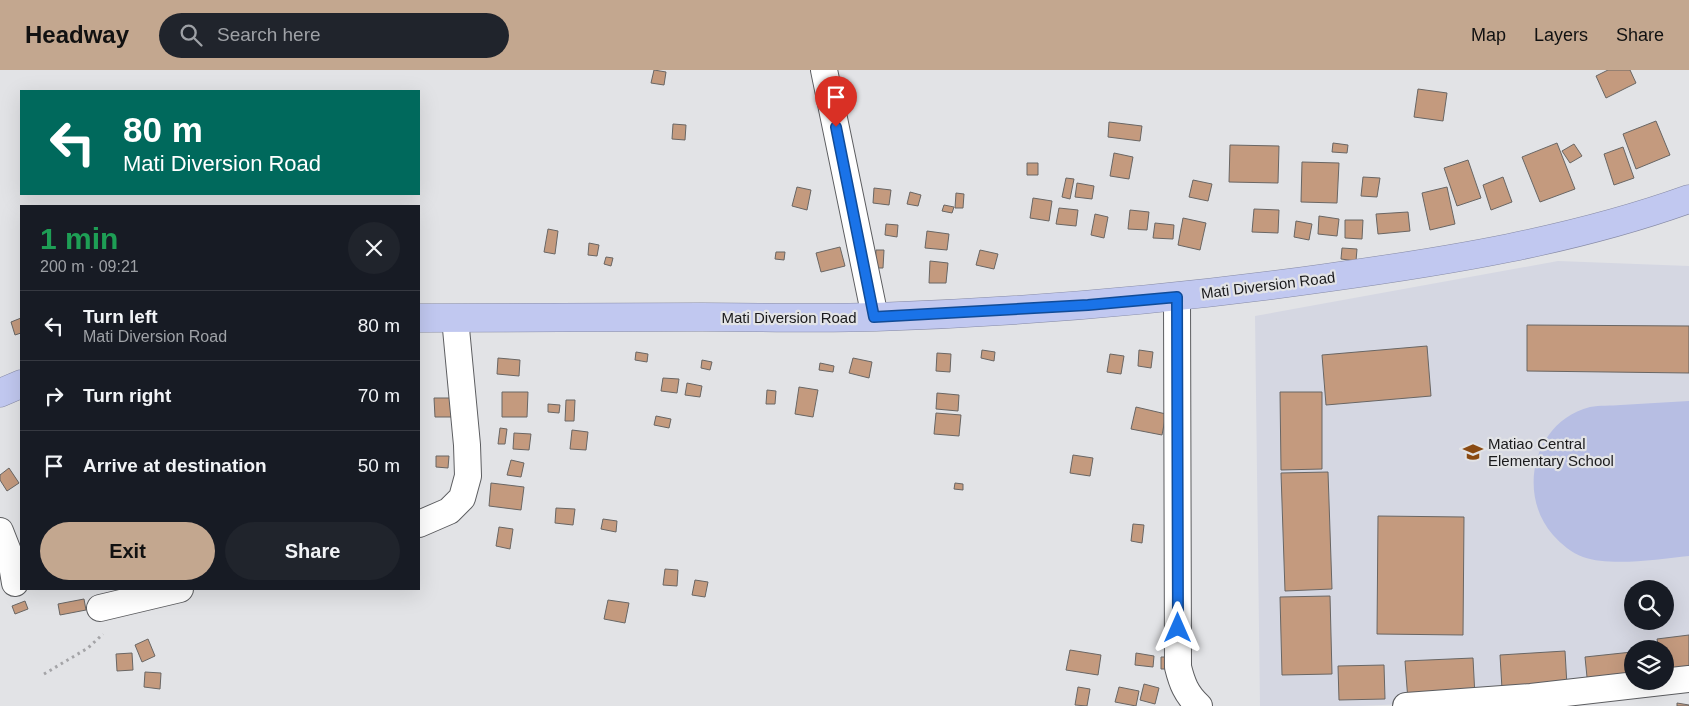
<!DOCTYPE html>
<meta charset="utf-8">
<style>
body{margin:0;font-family:Helvetica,sans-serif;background:#20242c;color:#f1f3f6;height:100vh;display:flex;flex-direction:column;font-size:19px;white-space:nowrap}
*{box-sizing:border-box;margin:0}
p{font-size:16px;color:#9ea1a6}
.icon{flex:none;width:28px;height:28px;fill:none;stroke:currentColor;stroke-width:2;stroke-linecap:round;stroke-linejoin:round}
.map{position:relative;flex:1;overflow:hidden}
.sheet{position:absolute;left:20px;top:135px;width:400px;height:385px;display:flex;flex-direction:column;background:#171b24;border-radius:0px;box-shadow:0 5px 20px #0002}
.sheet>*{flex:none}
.guide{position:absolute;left:20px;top:20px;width:400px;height:105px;border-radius:0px;box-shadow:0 5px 20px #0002;background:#00695c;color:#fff;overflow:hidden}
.buttons{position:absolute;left:1624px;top:510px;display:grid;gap:10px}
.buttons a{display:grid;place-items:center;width:50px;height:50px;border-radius:50%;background:#171b24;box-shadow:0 5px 20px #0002;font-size:25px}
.pin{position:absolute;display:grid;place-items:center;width:42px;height:42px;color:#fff;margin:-51px -21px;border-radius:50% 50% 50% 0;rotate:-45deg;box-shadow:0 0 5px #0007}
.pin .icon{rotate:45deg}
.me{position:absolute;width:55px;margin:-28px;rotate:0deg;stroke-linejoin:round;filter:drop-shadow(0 0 4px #0008)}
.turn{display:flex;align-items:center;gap:18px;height:105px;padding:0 20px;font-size:22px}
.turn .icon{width:65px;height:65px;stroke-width:2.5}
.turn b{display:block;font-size:35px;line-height:42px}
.round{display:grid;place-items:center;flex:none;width:52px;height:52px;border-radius:26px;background:#20242c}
.headline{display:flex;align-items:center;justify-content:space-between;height:85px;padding:0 20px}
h1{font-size:30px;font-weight:700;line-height:38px;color:#1e9e55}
.primary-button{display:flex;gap:10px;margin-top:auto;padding:10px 20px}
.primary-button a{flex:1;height:58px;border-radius:30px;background:#c3a78f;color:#111;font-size:20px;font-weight:700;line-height:58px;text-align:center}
.primary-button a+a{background:#20242c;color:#f1f3f6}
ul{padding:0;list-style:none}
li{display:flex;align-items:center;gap:15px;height:70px;padding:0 20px;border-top:1px solid #363941}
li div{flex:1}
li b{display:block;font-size:19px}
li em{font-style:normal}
header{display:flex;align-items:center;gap:30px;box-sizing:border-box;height:70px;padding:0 25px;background:#c3a78f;color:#111}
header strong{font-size:24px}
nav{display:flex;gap:28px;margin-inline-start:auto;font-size:18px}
.search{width:350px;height:45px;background:#20242c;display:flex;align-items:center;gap:12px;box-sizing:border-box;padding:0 18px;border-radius:28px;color:#9ea1a6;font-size:19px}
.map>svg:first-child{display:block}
</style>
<header>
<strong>Headway</strong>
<div class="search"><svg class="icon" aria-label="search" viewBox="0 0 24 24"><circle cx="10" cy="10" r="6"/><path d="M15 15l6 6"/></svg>Search here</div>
<nav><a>Map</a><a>Layers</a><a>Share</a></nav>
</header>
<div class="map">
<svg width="1689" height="636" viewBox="0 0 1689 636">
<rect width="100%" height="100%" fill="#e2e3e6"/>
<!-- built -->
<path fill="#d5d7e2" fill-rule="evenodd" d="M 1558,191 L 1689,196 L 1689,606 L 1665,579 L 1632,579 L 1632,611 L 1475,631 L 1359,636 L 1260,636 L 1255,246 ZM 1632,519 L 1665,519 L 1665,551 L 1632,551 Z"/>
<!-- green -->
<path fill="#b7bee3" d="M 1689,331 L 1689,486 C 1658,489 1612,497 1583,487 C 1572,483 1561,474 1553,465 C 1516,423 1534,351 1590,337 C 1600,335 1611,336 1621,335 C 1643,334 1666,332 1689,331 Z"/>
<!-- building -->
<path fill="#c49a7e" stroke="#696664" d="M 654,0 L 666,2 L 664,15 L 651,13 Z
M 1608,0 L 1630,0 L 1636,13 L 1606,28 L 1596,6 Z
M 1418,19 L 1447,23 L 1443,51 L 1414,47 Z
M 1656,51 L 1670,85 L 1636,99 L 1623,64 Z
M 1109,52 L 1142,56 L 1140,71 L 1108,67 Z
M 673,54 L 686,55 L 685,70 L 672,69 Z
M 1333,73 L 1348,75 L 1347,83 L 1332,82 Z
M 1557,73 L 1575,119 L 1540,132 L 1522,87 Z
M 1574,74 L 1582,86 L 1570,93 L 1562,81 Z
M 1230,75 L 1279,76 L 1278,113 L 1229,112 Z
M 1623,77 L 1634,108 L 1614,115 L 1604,84 Z
M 1114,83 L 1133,87 L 1129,109 L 1110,106 Z
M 1468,90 L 1481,128 L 1457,136 L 1444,98 Z
M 1302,92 L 1339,93 L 1337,133 L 1301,132 Z
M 1027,93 L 1038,93 L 1038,105 L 1027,105 Z
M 1363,107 L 1380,108 L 1377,127 L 1361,126 Z
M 1503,107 L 1512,132 L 1491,140 L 1483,115 Z
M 1066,108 L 1074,109 L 1070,129 L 1062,127 Z
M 1193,110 L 1212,114 L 1208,131 L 1189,127 Z
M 1077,113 L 1094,116 L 1092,129 L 1075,127 Z
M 797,117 L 811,120 L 807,140 L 792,136 Z
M 1447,117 L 1455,154 L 1430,160 L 1422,123 Z
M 874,118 L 891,120 L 889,135 L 873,133 Z
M 910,122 L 921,125 L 918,136 L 907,134 Z
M 956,123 L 964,124 L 963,138 L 955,138 Z
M 1033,128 L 1052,131 L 1049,151 L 1030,148 Z
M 944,135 L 954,137 L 952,143 L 942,141 Z
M 1059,138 L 1078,140 L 1076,156 L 1056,154 Z
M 1254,139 L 1279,140 L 1278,163 L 1252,162 Z
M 1130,140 L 1149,142 L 1147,160 L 1128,159 Z
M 1408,142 L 1410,161 L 1378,164 L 1376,144 Z
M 1095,144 L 1108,147 L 1104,168 L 1091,165 Z
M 1319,146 L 1339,149 L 1337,166 L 1318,164 Z
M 1183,148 L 1206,153 L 1200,180 L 1178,175 Z
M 1345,150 L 1363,150 L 1362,169 L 1345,168 Z
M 1296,151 L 1312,154 L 1309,170 L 1294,167 Z
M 1155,153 L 1174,155 L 1173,169 L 1153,168 Z
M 886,154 L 898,155 L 897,167 L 885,165 Z
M 548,159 L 558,161 L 555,184 L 544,182 Z
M 927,161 L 949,164 L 947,180 L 925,178 Z
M 589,173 L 599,175 L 597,186 L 588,185 Z
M 840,177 L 845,196 L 821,202 L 816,183 Z
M 1342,178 L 1357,179 L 1356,191 L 1341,189 Z
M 876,180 L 884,180 L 883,198 L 875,198 Z
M 980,180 L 998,184 L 994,199 L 976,195 Z
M 776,182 L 785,182 L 784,190 L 775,189 Z
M 606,187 L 613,188 L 611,196 L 604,194 Z
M 930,191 L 948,193 L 946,213 L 929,213 Z
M 21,248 L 21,263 L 15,265 L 11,252 Z
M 1527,255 L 1689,256 L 1689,303 L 1527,301 Z
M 1427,276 L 1431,326 L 1326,335 L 1322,285 Z
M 982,280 L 995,282 L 994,291 L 981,288 Z
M 1139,280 L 1153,282 L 1151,298 L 1138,296 Z
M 636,282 L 648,284 L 647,292 L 635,290 Z
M 937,283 L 951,284 L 950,302 L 936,301 Z
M 1110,284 L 1124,286 L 1121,304 L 1107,302 Z
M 498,288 L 520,290 L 519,306 L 497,304 Z
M 853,288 L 872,292 L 869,308 L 849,303 Z
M 702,290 L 712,292 L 710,300 L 701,298 Z
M 820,293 L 834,296 L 833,302 L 819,300 Z
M 663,308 L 679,309 L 677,323 L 661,321 Z
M 687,313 L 702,316 L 700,327 L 685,325 Z
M 799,317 L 818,320 L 813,347 L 795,344 Z
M 767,320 L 776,321 L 775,334 L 766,334 Z
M 502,322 L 528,322 L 527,347 L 502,347 Z
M 1280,322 L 1322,322 L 1322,399 L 1281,400 Z
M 937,323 L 959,325 L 958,341 L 936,339 Z
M 434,328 L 455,328 L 456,347 L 435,347 Z
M 566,330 L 575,330 L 574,351 L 565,351 Z
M 548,334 L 560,335 L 559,343 L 548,342 Z
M 1136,337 L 1166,344 L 1162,365 L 1131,359 Z
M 936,343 L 961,345 L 959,366 L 934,364 Z
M 656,346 L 671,349 L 669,358 L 654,355 Z
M 500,358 L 507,359 L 505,374 L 498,374 Z
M 572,360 L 588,362 L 586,380 L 570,379 Z
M 514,363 L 531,364 L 529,380 L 513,379 Z
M 1073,385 L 1093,388 L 1090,406 L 1070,403 Z
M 436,386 L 449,386 L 448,398 L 436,397 Z
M 511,390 L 524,393 L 521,407 L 507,405 Z
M 9,398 L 19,413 L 7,421 L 0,410 L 0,405 Z
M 1328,402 L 1332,519 L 1285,521 L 1281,403 Z
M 491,413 L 524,417 L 521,440 L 489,436 Z
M 955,413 L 963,414 L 963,420 L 954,419 Z
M 556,438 L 575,439 L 573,455 L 555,453 Z
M 1378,446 L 1464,447 L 1463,565 L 1377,564 Z
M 603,449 L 617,451 L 616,462 L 601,459 Z
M 1133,454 L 1144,455 L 1142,473 L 1131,471 Z
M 499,457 L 513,459 L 510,479 L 496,476 Z
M 665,499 L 678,500 L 677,516 L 663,515 Z
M 695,510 L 708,512 L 705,527 L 692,525 Z
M 1330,526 L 1332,604 L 1282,605 L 1280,527 Z
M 84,529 L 86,540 L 60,545 L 58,534 Z
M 608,530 L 629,533 L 625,553 L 604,549 Z
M 25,531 L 28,539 L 15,544 L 12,536 Z
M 1689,565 L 1689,604 L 1665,607 L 1665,579 L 1659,579 L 1657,569 Z
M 148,569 L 155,586 L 142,592 L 135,575 Z
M 1070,580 L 1101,585 L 1098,605 L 1066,600 Z
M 1565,581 L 1567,616 L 1502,619 L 1500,585 Z
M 1632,582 L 1632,611 L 1588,617 L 1585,587 Z
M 132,583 L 133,600 L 117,601 L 116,584 Z
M 1136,583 L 1154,586 L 1153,597 L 1135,595 Z
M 1161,587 L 1171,587 L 1171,599 L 1161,599 Z
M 1473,588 L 1475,627 L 1408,631 L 1405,591 Z
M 1384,595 L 1385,629 L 1339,630 L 1338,596 Z
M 145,602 L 161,603 L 160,619 L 144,617 Z
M 1144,614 L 1159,618 L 1155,634 L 1140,630 Z
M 1078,617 L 1090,619 L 1087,636 L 1075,635 Z
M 1119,617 L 1139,621 L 1136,636 L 1115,632 Z
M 1677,633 L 1689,635 L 1689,636 L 1677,636 Z"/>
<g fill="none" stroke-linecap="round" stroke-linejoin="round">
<defs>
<path id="street" d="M 824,0 L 875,247
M 1177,227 L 1178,597 C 1182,613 1186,624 1199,636
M 419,454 L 449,441 L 462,428 L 468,406 L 467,375 L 455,248
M 0,461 L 11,489 L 15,513
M 100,538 L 180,519
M 1406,636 L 1531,627 L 1689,609"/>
<path id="highway" d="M 419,248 C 513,248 608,247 702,247 C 760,247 818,249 876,247 C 1026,242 1176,229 1325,208 C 1448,191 1572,171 1689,129
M 0,323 L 21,314"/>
</defs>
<!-- street casing -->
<use href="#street" stroke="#5c5d60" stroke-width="28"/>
<!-- highway casing -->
<use href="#highway" stroke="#878ba6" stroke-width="29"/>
<!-- path -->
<path stroke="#a4a4a7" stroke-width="3" stroke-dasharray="2.5 4" stroke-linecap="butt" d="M 44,604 L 88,578 L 103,564"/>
<!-- street -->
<use href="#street" stroke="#fff" stroke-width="26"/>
<!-- highway -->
<use href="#highway" stroke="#c1c8f0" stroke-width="28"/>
</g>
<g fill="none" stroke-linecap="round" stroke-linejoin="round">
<defs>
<path id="route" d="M 836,57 L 874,247 L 1088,235 L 1177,227 L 1178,558"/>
</defs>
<!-- route casing -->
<use href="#route" stroke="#114b97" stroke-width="12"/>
<!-- route -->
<use href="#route" stroke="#1a73e8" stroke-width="9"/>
</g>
<!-- icons -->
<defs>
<symbol id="school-bare" viewBox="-9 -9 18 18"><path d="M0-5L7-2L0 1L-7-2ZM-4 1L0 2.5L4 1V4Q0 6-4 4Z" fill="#8a4a12" stroke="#e2e3e6" stroke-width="2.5" paint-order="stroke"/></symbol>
</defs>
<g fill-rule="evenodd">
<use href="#school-bare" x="1459" y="368" width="28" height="28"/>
</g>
<g text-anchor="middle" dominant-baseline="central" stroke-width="4.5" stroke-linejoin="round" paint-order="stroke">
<!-- street labels -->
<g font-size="15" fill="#1a1a1c" stroke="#e2e3e6">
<text transform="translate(1268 215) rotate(-7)">Mati Diversion Road</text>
<text x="789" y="247">Mati Diversion Road</text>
</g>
<!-- poi labels -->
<g font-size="15" fill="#1a1a1c" stroke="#e2e3e6" text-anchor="start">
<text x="1488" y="373">Matiao Central<tspan x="1488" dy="17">Elementary School</tspan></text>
</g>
</g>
</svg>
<div class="buttons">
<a><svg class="icon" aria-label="search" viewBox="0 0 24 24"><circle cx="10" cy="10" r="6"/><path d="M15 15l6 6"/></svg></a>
<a><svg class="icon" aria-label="layers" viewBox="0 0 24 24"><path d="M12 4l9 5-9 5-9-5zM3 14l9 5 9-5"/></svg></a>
</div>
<div class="pin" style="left:836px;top:57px;background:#d93025"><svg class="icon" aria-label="arrive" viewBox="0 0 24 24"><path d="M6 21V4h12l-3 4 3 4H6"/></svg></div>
<svg class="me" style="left:1178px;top:558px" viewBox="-20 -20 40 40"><path d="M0-17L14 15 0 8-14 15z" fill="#1a73e8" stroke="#fff" stroke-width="4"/></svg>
<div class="guide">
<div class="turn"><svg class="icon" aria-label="left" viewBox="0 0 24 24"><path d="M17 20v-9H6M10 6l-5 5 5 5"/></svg><div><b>80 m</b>Mati Diversion Road</div></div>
</div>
<section class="sheet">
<div class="headline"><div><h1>1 min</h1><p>200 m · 09:21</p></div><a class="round"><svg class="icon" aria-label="close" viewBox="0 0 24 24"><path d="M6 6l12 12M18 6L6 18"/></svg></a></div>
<ul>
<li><svg class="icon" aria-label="left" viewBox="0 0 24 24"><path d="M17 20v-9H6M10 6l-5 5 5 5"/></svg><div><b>Turn left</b><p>Mati Diversion Road</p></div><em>80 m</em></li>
<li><svg class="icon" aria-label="right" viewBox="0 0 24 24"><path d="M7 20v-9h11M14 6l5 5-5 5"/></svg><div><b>Turn right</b></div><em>70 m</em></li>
<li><svg class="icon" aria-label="arrive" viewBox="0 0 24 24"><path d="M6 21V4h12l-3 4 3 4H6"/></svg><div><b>Arrive at destination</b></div><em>50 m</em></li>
</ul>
<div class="primary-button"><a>Exit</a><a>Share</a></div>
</section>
</div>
